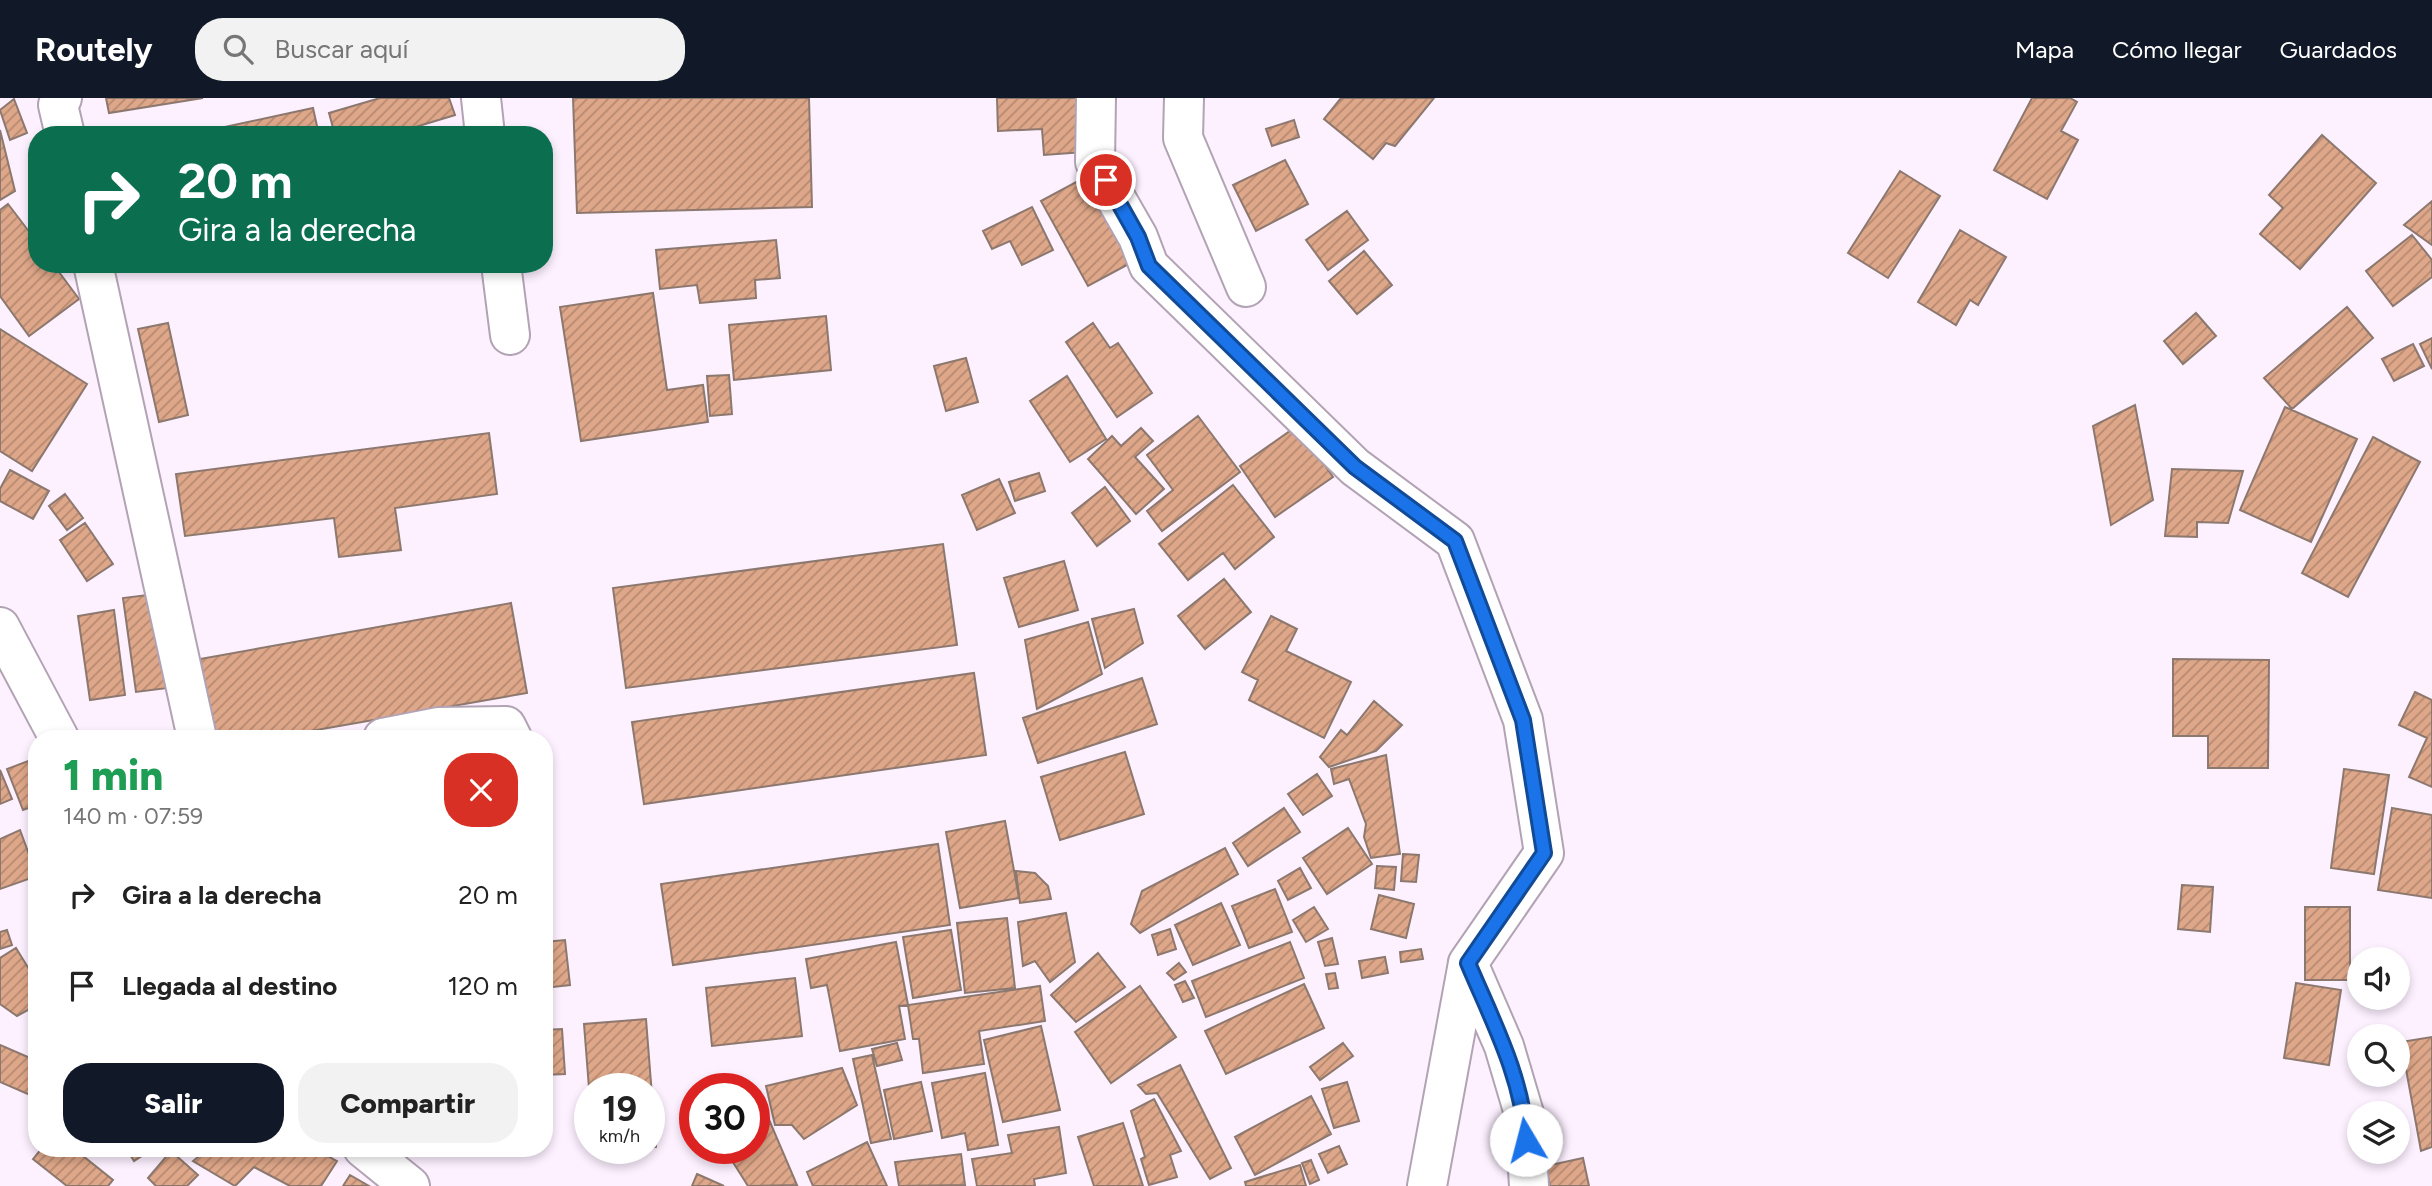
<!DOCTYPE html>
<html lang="es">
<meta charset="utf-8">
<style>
body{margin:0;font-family:Figtree,sans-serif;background:#f2f2f2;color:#222;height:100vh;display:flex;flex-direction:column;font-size:26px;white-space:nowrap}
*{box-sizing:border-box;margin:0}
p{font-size:23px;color:#767676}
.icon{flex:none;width:38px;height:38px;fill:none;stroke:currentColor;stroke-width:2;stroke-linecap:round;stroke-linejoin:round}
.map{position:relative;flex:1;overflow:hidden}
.details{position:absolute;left:28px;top:632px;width:525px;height:427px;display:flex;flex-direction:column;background:#fff;border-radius:28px;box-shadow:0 4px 10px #0003}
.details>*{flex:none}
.guide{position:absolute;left:28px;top:28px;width:525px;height:147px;border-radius:28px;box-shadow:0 4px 10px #0003;background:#0b6e4f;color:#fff;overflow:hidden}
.fabs{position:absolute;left:2347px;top:849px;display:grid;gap:14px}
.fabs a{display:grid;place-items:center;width:63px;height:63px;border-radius:50%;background:#fff;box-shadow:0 4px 10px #0003;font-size:35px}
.speed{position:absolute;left:574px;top:975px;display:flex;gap:14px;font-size:35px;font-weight:700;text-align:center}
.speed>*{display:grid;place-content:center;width:91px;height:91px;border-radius:50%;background:#fff;box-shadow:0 4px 10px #0003;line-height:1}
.speed small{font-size:18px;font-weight:400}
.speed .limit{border:10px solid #d22;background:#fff;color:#111}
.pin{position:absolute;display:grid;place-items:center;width:60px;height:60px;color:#fff;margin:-30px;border:4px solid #fff;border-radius:50%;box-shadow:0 2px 7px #0007}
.me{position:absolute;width:77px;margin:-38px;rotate:352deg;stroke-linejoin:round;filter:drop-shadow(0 0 5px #0008)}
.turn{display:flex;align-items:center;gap:24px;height:147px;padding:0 35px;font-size:32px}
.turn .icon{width:91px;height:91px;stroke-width:2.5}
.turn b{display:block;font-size:49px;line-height:60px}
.round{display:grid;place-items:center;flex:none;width:74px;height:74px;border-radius:28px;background:#f2f2f2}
.summary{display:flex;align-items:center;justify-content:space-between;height:119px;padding:0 35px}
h1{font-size:42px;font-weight:800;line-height:52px;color:#1e9e55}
.button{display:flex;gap:14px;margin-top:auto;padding:14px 35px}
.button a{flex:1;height:80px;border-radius:28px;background:#111827;color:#fff;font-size:28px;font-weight:800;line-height:80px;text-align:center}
.button a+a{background:#f2f2f2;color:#222}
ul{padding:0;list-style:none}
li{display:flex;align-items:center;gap:21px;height:91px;padding:0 35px}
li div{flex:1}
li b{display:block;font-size:26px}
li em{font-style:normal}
header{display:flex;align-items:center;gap:42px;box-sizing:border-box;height:98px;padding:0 35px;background:#111827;color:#fff}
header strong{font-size:33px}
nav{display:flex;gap:38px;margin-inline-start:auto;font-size:24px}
.search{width:490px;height:63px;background:#f2f2f2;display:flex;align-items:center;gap:18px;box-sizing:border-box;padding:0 24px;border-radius:28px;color:#767676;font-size:26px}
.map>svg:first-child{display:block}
</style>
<header>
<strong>Routely</strong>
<div class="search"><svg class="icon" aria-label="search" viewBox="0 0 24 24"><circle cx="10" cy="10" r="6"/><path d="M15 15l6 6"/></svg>Buscar aquí</div>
<nav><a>Mapa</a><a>Cómo llegar</a><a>Guardados</a></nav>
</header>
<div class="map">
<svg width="2432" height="1088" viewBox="0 0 2432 1088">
<defs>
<pattern id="building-hatch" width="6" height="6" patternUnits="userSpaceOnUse" patternTransform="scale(1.75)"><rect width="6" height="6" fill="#dfa789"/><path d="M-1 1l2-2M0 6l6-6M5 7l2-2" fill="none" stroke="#b68971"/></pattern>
</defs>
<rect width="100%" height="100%" fill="#fdf0ff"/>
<!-- building -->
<path fill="url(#building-hatch)" stroke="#8c786e" stroke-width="2" d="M 106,0 L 203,0 L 109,15 Z
M 380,0 L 449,0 L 455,17 L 389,37 L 335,37 L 329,15 Z
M 573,0 L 809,0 L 812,109 L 577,115 Z
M 997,0 L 1081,0 L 1084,54 L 1044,57 L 1042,31 L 998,33 Z
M 1341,0 L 1434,0 L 1395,48 L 1386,45 L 1373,61 L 1324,21 Z
M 2032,0 L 2070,0 L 2077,4 L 2061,33 L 2078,42 L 2047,101 L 1994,72 Z
M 14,1 L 27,35 L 10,42 L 0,12 Z
M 313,10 L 319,37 L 207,37 L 206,33 Z
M 1294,22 L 1299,39 L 1272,48 L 1266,31 Z
M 0,32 L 15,93 L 0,102 Z
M 2322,37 L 2376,85 L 2300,171 L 2260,136 L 2283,110 L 2269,97 Z
M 1285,62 L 1308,106 L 1256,133 L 1233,87 Z
M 1900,73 L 1940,98 L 1888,180 L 1848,155 Z
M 1091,76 L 1138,161 L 1088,188 L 1041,103 Z
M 2432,103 L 2432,147 L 2404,127 Z
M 8,106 L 37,144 L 37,166 L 53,166 L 79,201 L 29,238 L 0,198 L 0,112 Z
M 1032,109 L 1053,152 L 1022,167 L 1010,143 L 992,151 L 983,133 Z
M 1347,113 L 1368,142 L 1328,172 L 1306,142 Z
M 1960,132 L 2006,159 L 1978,207 L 1970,202 L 1956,227 L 1918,204 Z
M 2412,137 L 2432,162 L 2432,179 L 2393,208 L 2366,173 Z
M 776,142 L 780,180 L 755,182 L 756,200 L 700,205 L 697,187 L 660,191 L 656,152 Z
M 1364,153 L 1392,187 L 1357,216 L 1329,183 Z
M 653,195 L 667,292 L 703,287 L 708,324 L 581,343 L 560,209 Z
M 2347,209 L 2373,240 L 2292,311 L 2264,280 Z
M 2196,215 L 2216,238 L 2183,266 L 2164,243 Z
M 826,218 L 831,272 L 734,282 L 729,227 Z
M 168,225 L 188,317 L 159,324 L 138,231 Z
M 1093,225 L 1110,250 L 1118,245 L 1152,295 L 1117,319 L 1066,244 Z
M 0,231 L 87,286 L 32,373 L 0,353 Z
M 2432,240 L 2432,271 L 2420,246 Z
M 2413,246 L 2424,268 L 2394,283 L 2382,261 Z
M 966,260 L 978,304 L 946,313 L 934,268 Z
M 729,277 L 732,316 L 710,318 L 707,278 Z
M 1067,278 L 1106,341 L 1070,364 L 1030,303 Z
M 2135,307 L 2153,402 L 2111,427 L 2093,328 Z
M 2285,309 L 2357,341 L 2311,444 L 2240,412 Z
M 1198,318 L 1240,374 L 1162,433 L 1147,413 L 1173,392 L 1147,357 Z
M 1297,328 L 1333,379 L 1275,419 L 1240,368 Z
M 1141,330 L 1153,343 L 1135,359 L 1164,391 L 1136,416 L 1088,361 L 1112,338 L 1121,348 Z
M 489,335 L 497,396 L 395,410 L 401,452 L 339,459 L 334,420 L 185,438 L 176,376 Z
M 2373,339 L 2420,364 L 2348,499 L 2302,475 Z
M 2172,371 L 2243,373 L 2228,425 L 2197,424 L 2197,439 L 2165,438 Z
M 10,372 L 49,393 L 33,421 L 0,403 L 0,391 Z
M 1039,375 L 1045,393 L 1015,403 L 1009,384 Z
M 999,381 L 1015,415 L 977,432 L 962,397 Z
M 1233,387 L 1274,439 L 1235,471 L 1223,455 L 1188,482 L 1159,446 Z
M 1105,389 L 1130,423 L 1097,448 L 1072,415 Z
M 65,396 L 83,420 L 67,432 L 49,408 Z
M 85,425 L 113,466 L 87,483 L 60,442 Z
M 943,446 L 957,547 L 626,590 L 613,490 Z
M 1064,463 L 1078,512 L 1019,529 L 1004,480 Z
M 1224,481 L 1251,514 L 1205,551 L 1178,518 Z
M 155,496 L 168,590 L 136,594 L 123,500 Z
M 511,505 L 527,595 L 271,640 L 215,640 L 200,561 Z
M 1134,511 L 1143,545 L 1105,570 L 1092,521 Z
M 114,512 L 125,597 L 90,602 L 78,518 Z
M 1271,518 L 1297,531 L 1286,553 L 1351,584 L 1324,640 L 1249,602 L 1258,582 L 1242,574 Z
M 1088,524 L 1102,576 L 1037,611 L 1025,542 Z
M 2173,561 L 2269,562 L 2268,670 L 2208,670 L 2208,638 L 2173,638 Z
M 974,575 L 986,657 L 644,706 L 632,624 Z
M 1142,580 L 1157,626 L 1038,665 L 1023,620 Z
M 2415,594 L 2432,602 L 2432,689 L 2409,679 L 2427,640 L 2399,627 Z
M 1374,603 L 1402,627 L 1376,653 L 1329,669 L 1320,659 L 1341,632 L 1347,637 Z
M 1125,654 L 1144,716 L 1060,742 L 1041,679 Z
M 1386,657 L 1400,756 L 1371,760 L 1364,739 L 1366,726 L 1349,681 L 1334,686 L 1331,671 Z
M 31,662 L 37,678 L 37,707 L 23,712 L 7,671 Z
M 2344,671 L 2389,677 L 2374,776 L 2331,770 Z
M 0,672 L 12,701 L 0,706 Z
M 1317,676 L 1332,698 L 1303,717 L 1288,696 Z
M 1284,710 L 1300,734 L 1248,768 L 1233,745 Z
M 2392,710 L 2432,717 L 2432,800 L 2378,792 Z
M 1005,723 L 1019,800 L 960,810 L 946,734 Z
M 1348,730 L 1372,766 L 1327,796 L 1303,760 Z
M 20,732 L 37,778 L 0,791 L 0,741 Z
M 938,746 L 950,827 L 673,867 L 661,786 Z
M 1225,750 L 1238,776 L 1140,835 L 1131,826 L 1142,793 Z
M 1403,756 L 1419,757 L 1416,784 L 1401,783 Z
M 1377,768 L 1396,769 L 1394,792 L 1375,790 Z
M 1300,770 L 1311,790 L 1288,802 L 1278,783 Z
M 1016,773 L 1035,775 L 1048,788 L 1051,801 L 1020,805 Z
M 2182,787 L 2213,789 L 2210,834 L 2178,831 Z
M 1275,791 L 1292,834 L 1249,850 L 1232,808 Z
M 1379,797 L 1414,806 L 1406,840 L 1371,831 Z
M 1221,805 L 1240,847 L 1193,867 L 1175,827 Z
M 1314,809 L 1328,831 L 1306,844 L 1293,822 Z
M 2305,809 L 2350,809 L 2350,882 L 2305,882 Z
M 1066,815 L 1075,864 L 1050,884 L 1035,863 L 1023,868 L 1018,824 Z
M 1007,820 L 1015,890 L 965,895 L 957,825 Z
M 1170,831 L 1176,851 L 1158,857 L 1152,837 Z
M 7,832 L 12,847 L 0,851 L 0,834 Z
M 951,832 L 961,892 L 913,900 L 903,839 Z
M 1332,840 L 1338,866 L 1325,868 L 1318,844 Z
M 565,842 L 570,887 L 544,890 L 544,844 Z
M 896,844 L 908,907 L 899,908 L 905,941 L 840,953 L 827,887 L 811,890 L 806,861 Z
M 1290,844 L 1304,880 L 1206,919 L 1192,883 Z
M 16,850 L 37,884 L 37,907 L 17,918 L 0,906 L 0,860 Z
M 1421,851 L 1423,861 L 1401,864 L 1400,854 Z
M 1098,855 L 1125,889 L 1076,924 L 1051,897 Z
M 1385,859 L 1388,875 L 1362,880 L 1359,863 Z
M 1179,865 L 1186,874 L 1174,882 L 1167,875 Z
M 1335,875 L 1338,890 L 1329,891 L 1326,876 Z
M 795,880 L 802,938 L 712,948 L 706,890 Z
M 1185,883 L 1194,900 L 1183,904 L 1175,887 Z
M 2296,885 L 2341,892 L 2329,967 L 2284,960 Z
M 1304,886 L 1324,930 L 1226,976 L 1205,933 Z
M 1040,888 L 1045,923 L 979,933 L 984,966 L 923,975 L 919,941 L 913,941 L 908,907 Z
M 1140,888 L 1176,939 L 1111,985 L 1075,934 Z
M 646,921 L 656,1049 L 649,1050 L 649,990 L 590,990 L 590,1003 L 584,926 Z
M 1041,928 L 1060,1012 L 1003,1024 L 984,942 Z
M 562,931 L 565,976 L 544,977 L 544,932 Z
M 2432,939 L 2432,1049 L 2421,1053 L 2401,944 Z
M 897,945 L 902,962 L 877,968 L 872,951 Z
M 1343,945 L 1353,958 L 1320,982 L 1310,969 Z
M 0,947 L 37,963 L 37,981 L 30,997 L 0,984 Z
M 872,957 L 891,1041 L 871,1045 L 853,961 Z
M 1180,967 L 1231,1070 L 1210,1081 L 1157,995 L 1146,996 L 1138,987 Z
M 842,970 L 857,1007 L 804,1041 L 792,1027 L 775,1027 L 766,988 Z
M 985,975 L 998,1047 L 968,1052 L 965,1035 L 942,1040 L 932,985 Z
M 921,984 L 932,1033 L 894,1041 L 884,992 Z
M 1347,984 L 1359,1023 L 1334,1030 L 1322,991 Z
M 755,989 L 797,1087 L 748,1088 L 724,1050 L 754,1050 L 754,990 L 752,990 Z
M 1311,998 L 1331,1036 L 1255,1077 L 1235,1039 Z
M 1154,1001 L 1181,1053 L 1170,1057 L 1177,1079 L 1149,1087 L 1141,1061 L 1145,1059 L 1131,1013 Z
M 1123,1025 L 1143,1088 L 1094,1088 L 1078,1039 Z
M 1059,1029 L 1066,1075 L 1034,1081 L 1035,1088 L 977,1088 L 972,1061 L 1012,1055 L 1008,1037 Z
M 867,1044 L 887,1088 L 813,1088 L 807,1074 Z
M 1339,1048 L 1347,1066 L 1328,1075 L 1319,1056 Z
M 42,1050 L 73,1050 L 113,1082 L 108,1088 L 67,1088 L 33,1061 Z
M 126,1050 L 154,1050 L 134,1063 Z
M 209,1050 L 313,1050 L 337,1063 L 321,1088 L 290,1088 L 254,1069 L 235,1088 L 193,1063 Z
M 171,1053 L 198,1077 L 187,1088 L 156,1088 L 148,1080 Z
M 961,1056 L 965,1087 L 899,1088 L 895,1064 Z
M 1583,1060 L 1589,1088 L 1550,1088 L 1546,1068 Z
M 1311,1062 L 1319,1082 L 1310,1086 L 1302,1065 Z
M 1300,1067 L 1306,1088 L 1246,1088 L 1245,1084 Z
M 697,1076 L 724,1088 L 692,1088 Z
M 350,1077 L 369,1088 L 343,1088 Z"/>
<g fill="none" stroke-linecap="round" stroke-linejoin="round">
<defs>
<path id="minor" d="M 62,0 L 58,7 L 65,37
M 481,0 L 485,37
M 1096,0 L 1095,64 L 1138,139 L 1149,168 L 1355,369 L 1455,443 L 1523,622 L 1544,755 L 1468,865 L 1504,948 L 1525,1019 L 1529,1088
M 1184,0 L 1183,40 L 1246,189
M 93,166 L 197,640
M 501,166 L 510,237
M 0,529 L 59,640
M 383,640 L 439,629 L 506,628 L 512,640
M 363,1050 L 410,1088
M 1427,1088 L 1468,865"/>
</defs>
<!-- minor casing -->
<use href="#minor" stroke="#b2a3b4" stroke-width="42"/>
<!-- minor -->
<use href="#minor" stroke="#fff" stroke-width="38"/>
</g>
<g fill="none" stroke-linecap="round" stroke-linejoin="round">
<defs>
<path id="route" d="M 1106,82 L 1138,139 L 1149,168 L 1355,369 L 1455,443 L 1523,622 L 1544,755 L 1468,865 C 1492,922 1523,980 1526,1042"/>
</defs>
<!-- route casing -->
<use href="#route" stroke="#114b97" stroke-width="18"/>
<!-- route -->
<use href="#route" stroke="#1a73e8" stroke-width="12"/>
</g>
</svg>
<div class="fabs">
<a><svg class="icon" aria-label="sound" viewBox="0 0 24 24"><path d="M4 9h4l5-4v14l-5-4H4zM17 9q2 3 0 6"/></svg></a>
<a><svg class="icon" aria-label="search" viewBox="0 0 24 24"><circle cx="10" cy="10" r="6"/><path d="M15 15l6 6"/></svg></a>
<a><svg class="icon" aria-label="layers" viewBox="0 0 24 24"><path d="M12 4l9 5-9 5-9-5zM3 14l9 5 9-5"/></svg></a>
</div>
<div class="speed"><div>19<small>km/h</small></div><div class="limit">30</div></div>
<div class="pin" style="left:1106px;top:82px;background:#d93025"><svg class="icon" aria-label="arrive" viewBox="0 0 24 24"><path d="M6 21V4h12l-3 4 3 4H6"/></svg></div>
<svg class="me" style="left:1526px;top:1042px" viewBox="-20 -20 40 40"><circle r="19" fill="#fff"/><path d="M0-13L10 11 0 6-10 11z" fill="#1a73e8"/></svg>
<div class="guide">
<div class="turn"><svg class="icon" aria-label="right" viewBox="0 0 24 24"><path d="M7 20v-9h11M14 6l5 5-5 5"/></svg><div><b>20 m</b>Gira a la derecha</div></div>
</div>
<section class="details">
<div class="summary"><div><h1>1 min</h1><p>140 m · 07:59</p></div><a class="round" style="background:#d93025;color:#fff"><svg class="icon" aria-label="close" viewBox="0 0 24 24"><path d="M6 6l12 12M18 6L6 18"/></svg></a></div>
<ul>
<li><svg class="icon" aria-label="right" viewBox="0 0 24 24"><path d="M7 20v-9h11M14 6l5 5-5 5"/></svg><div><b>Gira a la derecha</b></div><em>20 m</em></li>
<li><svg class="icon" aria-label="arrive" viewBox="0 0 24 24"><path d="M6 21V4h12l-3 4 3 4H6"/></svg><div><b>Llegada al destino</b></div><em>120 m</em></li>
</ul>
<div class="button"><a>Salir</a><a>Compartir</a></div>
</section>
</div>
